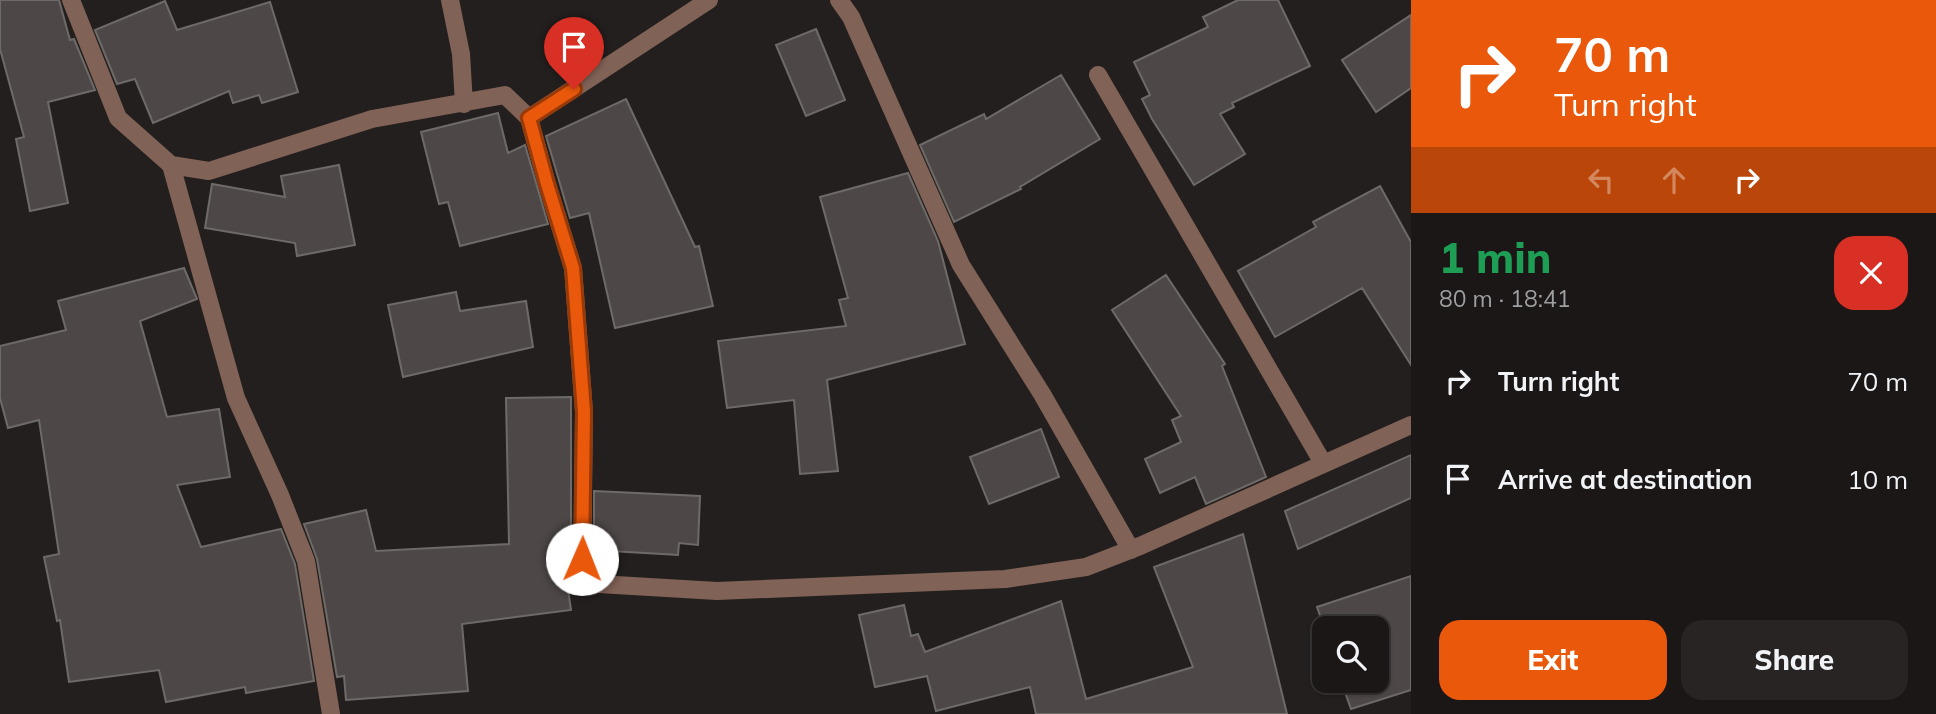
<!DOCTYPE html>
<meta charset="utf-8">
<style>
body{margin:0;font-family:Mulish,sans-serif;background:#272423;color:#f1f3f6;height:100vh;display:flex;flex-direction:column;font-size:26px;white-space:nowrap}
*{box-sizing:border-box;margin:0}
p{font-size:23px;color:#9f9fa1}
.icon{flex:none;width:38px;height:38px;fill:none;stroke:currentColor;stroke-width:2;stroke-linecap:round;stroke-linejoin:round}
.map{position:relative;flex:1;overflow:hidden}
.side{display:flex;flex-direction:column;background:#1a1716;width:525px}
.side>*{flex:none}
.top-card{background:#ea580c;color:#fff;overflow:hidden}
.controls{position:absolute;left:1312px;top:616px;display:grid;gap:14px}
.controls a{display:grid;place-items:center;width:77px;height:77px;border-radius:14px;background:#1a1716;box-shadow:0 2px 5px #0004,0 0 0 2px #383635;font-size:35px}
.pin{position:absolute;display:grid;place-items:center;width:60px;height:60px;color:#fff;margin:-72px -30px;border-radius:50% 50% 50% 0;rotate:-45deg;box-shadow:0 0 7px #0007}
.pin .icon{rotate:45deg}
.me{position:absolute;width:77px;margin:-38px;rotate:1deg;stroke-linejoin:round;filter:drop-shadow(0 0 5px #0008)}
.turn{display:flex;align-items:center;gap:24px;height:147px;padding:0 28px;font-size:32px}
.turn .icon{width:91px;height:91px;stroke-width:2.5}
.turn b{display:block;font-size:49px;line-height:60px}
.lanes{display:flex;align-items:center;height:66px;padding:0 28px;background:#0003;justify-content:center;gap:35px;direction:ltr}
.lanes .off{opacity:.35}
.round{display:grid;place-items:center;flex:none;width:74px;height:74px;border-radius:21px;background:#272423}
.summary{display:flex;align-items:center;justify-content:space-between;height:119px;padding:0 28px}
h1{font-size:42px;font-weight:800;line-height:52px;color:#1e9e55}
.action{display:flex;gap:14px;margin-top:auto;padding:14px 28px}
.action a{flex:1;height:80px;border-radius:21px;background:#ea580c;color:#fff;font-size:28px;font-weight:800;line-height:80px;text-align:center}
.action a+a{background:#272423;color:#f1f3f6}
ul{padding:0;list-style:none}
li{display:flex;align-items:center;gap:21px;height:98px;padding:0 28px}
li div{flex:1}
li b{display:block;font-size:26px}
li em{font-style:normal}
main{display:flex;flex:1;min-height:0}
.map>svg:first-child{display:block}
</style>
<main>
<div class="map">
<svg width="1411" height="714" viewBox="0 0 1411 714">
<rect width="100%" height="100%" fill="#231f1e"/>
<!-- building -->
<path fill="#4d4847" stroke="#6e6a68" stroke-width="2" d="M 0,0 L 59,0 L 70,40 L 74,39 L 95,90 L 48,102 L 68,203 L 30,211 L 16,139 L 24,137 L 0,49 Z
M 1238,0 L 1278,0 L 1310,66 L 1232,103 L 1234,107 L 1220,114 L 1245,154 L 1194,185 L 1152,119 L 1142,99 L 1150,95 L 1134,62 L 1208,27 L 1203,17 Z
M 165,1 L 177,30 L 270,2 L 298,92 L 262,103 L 259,95 L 233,103 L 229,91 L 153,123 L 135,79 L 117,84 L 95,30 Z
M 1411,15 L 1411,88 L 1376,112 L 1342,60 Z
M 816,29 L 845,100 L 806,116 L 776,45 Z
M 1061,75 L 1100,139 L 1020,187 L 1021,189 L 954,222 L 920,145 L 984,114 L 986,119 Z
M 626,99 L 695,247 L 699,246 L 713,306 L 615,328 L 589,213 L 570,218 L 546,136 Z
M 498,113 L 508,153 L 525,145 L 548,224 L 460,246 L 448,202 L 439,204 L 421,132 Z
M 339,165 L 355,245 L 297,256 L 295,243 L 205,228 L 212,184 L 285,197 L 281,176 Z
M 908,173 L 938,241 L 965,344 L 827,380 L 838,471 L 800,474 L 794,400 L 727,408 L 718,341 L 846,326 L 839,300 L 848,298 L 820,197 Z
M 1380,186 L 1411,242 L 1411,365 L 1362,288 L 1275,337 L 1238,271 L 1316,227 L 1313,222 Z
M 184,268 L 197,299 L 140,321 L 167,417 L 219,409 L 230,477 L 177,485 L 201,547 L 281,529 L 295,564 L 314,681 L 246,693 L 245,687 L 166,702 L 159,670 L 69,682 L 60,620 L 57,621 L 44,557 L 59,554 L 39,420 L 8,428 L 0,398 L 0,346 L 66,330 L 58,301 Z
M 1166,275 L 1225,364 L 1222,366 L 1266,477 L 1206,504 L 1195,477 L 1160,493 L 1145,459 L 1181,442 L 1172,420 L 1181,416 L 1112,310 Z
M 456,292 L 460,311 L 526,301 L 533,347 L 403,377 L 388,305 Z
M 571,397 L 571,548 L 562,548 L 571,610 L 462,624 L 468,691 L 346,700 L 344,676 L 337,677 L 317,559 L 304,524 L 366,510 L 376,551 L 509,544 L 506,398 Z
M 1041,429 L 1059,477 L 989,504 L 970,457 Z
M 1411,455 L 1411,498 L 1298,549 L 1285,511 Z
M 594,491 L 700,496 L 698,545 L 679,543 L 678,555 L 594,550 Z
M 1243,534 L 1287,714 L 1036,714 L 1030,687 L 936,711 L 927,676 L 875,687 L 859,615 L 904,605 L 911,636 L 918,634 L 925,652 L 1061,601 L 1086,699 L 1193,667 L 1154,567 Z
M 1411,576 L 1411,690 L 1351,709 L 1341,681 L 1377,681 L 1377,628 L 1325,628 L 1325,630 L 1317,607 Z"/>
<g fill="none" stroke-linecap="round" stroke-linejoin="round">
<!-- minor -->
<path stroke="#816256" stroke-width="18" d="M 71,0 L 118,118 L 171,165 L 209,171 L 372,119 L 505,95 L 529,118 L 709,0
M 450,0 L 461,54 L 464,104
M 839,0 L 851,17 L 961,265 L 1042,394 L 1131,550
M 1098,75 L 1323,463
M 529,118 L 547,184 L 573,268 L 584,412 L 582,583 L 717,591 L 1005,579 L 1086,567 L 1140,546 L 1411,425
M 171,165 L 236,398 L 280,495 L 306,561 L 331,714"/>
</g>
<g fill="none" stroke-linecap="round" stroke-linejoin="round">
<defs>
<path id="route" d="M 574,89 L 529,118 L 547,184 L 573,268 L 584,412 L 582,559"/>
</defs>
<!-- route casing -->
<use href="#route" stroke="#983908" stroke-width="18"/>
<!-- route -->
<use href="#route" stroke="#ea580c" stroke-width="12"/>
</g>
</svg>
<div class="controls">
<a><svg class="icon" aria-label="search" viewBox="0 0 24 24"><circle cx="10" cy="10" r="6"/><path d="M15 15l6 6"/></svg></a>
</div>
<div class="pin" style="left:574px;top:89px;background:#d93025"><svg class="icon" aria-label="arrive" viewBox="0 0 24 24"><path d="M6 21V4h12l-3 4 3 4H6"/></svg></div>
<svg class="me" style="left:582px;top:559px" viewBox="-20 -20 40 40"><circle r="19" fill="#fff"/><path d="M0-13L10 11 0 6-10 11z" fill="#ea580c"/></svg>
</div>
<section class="side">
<div class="top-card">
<div class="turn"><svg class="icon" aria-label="right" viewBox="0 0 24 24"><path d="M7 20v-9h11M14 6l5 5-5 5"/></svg><div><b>70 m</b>Turn right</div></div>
<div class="lanes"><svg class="icon off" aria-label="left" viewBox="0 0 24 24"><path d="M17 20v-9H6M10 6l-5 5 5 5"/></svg><svg class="icon off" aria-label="ahead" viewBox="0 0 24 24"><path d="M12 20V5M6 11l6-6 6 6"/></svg><svg class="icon" aria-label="right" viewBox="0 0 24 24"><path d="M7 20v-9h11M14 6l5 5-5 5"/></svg></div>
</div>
<div class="summary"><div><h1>1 min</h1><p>80 m · 18:41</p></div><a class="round" style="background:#d93025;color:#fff"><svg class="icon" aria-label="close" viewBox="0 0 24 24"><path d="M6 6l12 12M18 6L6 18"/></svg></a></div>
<ul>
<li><svg class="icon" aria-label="right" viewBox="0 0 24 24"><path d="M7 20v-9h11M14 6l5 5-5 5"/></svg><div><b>Turn right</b></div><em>70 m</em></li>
<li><svg class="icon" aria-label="arrive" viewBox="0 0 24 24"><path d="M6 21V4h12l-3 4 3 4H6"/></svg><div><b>Arrive at destination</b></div><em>10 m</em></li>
</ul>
<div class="action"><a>Exit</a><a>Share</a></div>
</section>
</main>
